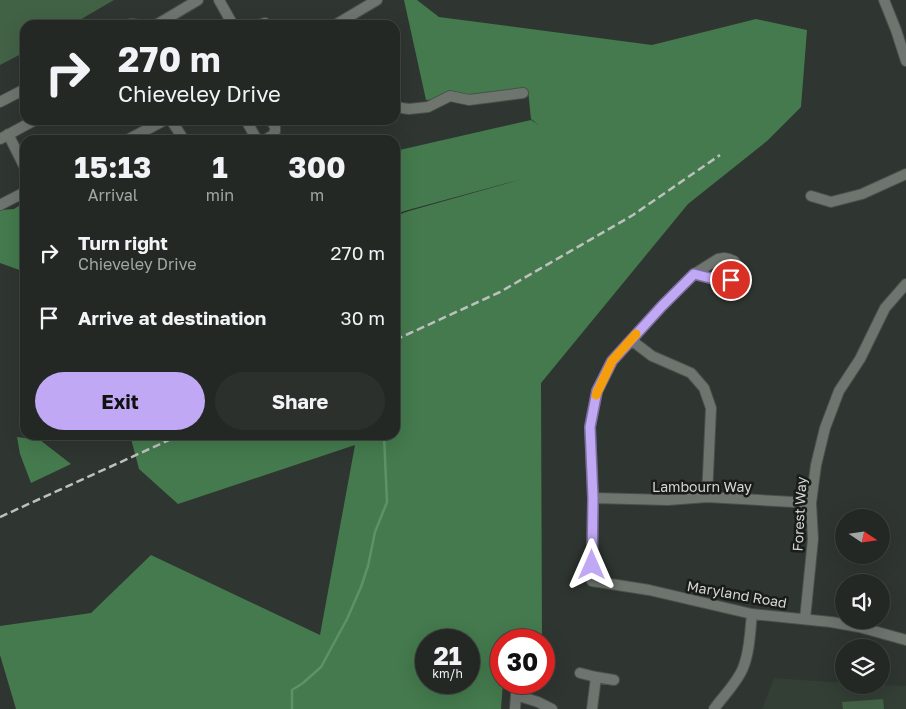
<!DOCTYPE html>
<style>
body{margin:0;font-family:"Golos Text",sans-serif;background:#2b302c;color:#f1f3f6;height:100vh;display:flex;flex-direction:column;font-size:19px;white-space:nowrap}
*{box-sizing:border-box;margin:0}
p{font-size:16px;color:#a3a6a6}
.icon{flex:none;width:28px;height:28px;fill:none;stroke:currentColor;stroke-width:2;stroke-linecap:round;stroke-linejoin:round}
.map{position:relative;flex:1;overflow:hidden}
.sheet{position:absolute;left:20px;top:135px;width:380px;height:305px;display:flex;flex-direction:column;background:#232824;border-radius:15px;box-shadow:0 5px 20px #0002,0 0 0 1px #404441}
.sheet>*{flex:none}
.hud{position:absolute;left:20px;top:20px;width:380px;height:105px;border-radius:15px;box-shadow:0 5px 20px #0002,0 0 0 1px #404441;background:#232824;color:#f1f3f6;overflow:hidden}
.needle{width:32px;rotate:103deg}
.fabs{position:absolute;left:835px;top:509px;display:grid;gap:10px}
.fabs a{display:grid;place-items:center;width:55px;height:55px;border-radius:50%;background:#232824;box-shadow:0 5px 20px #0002,0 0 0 1px #404441;font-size:25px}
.speed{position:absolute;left:415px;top:629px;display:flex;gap:10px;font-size:25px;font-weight:700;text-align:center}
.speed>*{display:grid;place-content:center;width:65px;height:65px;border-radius:50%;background:#232824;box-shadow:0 5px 20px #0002,0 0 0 1px #404441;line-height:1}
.speed small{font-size:12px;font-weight:400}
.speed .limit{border:8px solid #d22;background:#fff;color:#111}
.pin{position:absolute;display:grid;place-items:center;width:42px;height:42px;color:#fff;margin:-21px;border:2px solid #fff;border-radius:50%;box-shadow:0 1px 5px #0007}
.me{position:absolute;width:55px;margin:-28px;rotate:0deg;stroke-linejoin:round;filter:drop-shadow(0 0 4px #0008)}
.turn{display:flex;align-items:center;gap:18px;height:105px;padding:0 15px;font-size:22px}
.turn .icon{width:65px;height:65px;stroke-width:2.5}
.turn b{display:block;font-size:35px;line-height:42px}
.eta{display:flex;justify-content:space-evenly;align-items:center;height:85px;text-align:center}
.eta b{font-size:30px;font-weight:700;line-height:35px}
.button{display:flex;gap:10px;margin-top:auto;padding:10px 15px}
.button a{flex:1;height:58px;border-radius:30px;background:#c0a8f4;color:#111;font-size:20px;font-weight:700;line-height:58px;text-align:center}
.button a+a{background:#2b302c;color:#f1f3f6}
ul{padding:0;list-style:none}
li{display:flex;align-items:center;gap:15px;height:65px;padding:0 15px}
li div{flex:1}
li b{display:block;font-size:19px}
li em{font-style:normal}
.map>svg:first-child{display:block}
</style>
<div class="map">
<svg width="906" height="709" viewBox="0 0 906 709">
<rect width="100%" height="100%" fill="#2f3530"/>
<!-- built -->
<path fill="#333e34" d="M 774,678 L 844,683 L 844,685 L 881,685 L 906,686 L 906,709 L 762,709 Z"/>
<!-- green -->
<path fill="#426246" d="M 0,0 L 114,0 L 71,25 L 25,25 L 25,52 L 0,65 Z
M 883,699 L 884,709 L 843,709 L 842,702 Z"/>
<!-- forest -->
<path fill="#447a4d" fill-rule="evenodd" d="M 404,0 L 417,0 L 439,17 L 652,45 L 756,19 L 807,30 L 801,107 L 767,141 L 688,204 L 541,383 L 542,640 L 501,640 L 501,682 L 503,683 L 501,709 L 16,709 L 0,655 L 0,626 L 91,613 L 151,555 L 320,635 L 355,445 L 178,504 L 139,469 L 130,435 L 395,435 L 395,216 L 409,211 L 522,179 L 408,210 L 395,214 L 395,151 L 531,120 L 539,125 L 531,119 L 528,90 L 426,100 ZM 426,640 L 469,640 L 469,682 L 426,682 Z
M 25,202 L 25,272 L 0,263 L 0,210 L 14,209 Z
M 17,437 L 40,440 L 71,464 L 31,483 L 20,454 Z"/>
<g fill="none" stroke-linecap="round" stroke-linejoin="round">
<!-- stream -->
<path stroke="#5c9365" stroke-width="2.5" d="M 292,709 L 292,690 L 303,683 L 321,667 L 347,619 L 361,587 L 368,566 L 375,532 L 387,502 L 384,435"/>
<defs>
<path id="minor" d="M 219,0 L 233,25
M 884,0 L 896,30 L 906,61
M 128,25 L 131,24 L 138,25
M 156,25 L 198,0
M 259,25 L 265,23
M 335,25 L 377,0
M 0,102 L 25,89
M 395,107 L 409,109 L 428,107 L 450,96 L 469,100 L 523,93
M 171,120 L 184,140
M 246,120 L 257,140
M 8,134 L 25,168
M 0,139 L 35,120
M 127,140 L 165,120
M 265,140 L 273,135 L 275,131 L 275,127 L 271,120
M 811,196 L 831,202 L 862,194 L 906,174
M 0,205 L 25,192
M 694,274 L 727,282 L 735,277 L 737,269 L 737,265 L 734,261 L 729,259 L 724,258 L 718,259 L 694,274 L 662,306 L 612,361 L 597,391 L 590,427 L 593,498 L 592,581 L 649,590 L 752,614 L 831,622 L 859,627 L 906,640
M 631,340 L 652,356 L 691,373 L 704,388 L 711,408 L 707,497
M 593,498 L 668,500 L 707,497 L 811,503
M 805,619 L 813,539 L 811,503 L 816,465 L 825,428 L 839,391 L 860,359 L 885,308 L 906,284
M 580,673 L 596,677 L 592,709
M 596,677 L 614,680
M 517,682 L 516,695 L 538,702 L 552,709
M 515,709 L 516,695
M 714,709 C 724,695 737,683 743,668 C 750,651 750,631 752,614"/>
</defs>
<!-- minor casing -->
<use href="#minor" stroke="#4c504c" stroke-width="12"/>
<!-- minor -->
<use href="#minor" stroke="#6e746e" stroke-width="10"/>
<!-- rail -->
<path stroke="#bdc1bd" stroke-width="2.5" stroke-dasharray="8 4" stroke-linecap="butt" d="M 395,340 L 500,292 L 633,215 L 720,155
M 0,517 L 180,435"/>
</g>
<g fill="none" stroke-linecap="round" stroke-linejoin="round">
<defs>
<path id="route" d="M 592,565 L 593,498 L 590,427 L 597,391 L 612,361 L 662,306 L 694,274 L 726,282 L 731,280"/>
</defs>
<!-- route casing -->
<use href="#route" stroke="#7d6d9f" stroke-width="12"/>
<!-- route -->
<use href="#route" stroke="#c0a8f4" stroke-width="9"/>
<!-- slow -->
<path stroke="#f59e0b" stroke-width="9" d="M 596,395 L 612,361 L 636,334"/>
</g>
<g text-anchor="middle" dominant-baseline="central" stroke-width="5" stroke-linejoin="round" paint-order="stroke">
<!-- street labels -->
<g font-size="14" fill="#d3d7d3" stroke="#191c19">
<text x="702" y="486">Lambourn Way</text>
<text transform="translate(799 514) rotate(-87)">Forest Way</text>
<text transform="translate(737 594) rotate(10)">Maryland Road</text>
</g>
</g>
</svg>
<div class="fabs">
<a><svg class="needle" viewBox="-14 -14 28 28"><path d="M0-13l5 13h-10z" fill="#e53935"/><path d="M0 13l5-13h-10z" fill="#a3a6a6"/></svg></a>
<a><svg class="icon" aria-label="sound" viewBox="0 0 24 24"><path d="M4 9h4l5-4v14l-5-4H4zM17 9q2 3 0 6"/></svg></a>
<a><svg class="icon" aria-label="layers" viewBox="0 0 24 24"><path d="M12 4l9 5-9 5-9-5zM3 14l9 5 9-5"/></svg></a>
</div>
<div class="speed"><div>21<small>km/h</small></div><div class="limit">30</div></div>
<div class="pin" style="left:731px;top:280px;background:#d93025"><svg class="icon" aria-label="arrive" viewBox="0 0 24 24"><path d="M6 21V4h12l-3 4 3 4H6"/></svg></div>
<svg class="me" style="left:592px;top:565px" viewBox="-20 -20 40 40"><path d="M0-17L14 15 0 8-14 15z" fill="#c0a8f4" stroke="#fff" stroke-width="4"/></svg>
<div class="hud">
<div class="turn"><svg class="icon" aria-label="right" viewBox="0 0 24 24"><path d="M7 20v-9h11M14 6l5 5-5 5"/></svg><div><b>270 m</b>Chieveley Drive</div></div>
</div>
<section class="sheet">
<div class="eta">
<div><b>15:13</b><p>Arrival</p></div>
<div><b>1</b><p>min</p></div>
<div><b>300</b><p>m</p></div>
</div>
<ul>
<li><svg class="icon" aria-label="right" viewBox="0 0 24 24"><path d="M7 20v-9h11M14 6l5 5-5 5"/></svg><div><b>Turn right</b><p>Chieveley Drive</p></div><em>270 m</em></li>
<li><svg class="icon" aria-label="arrive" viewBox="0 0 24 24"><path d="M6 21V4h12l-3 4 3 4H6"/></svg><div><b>Arrive at destination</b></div><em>30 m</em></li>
</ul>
<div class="button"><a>Exit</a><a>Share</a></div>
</section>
</div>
